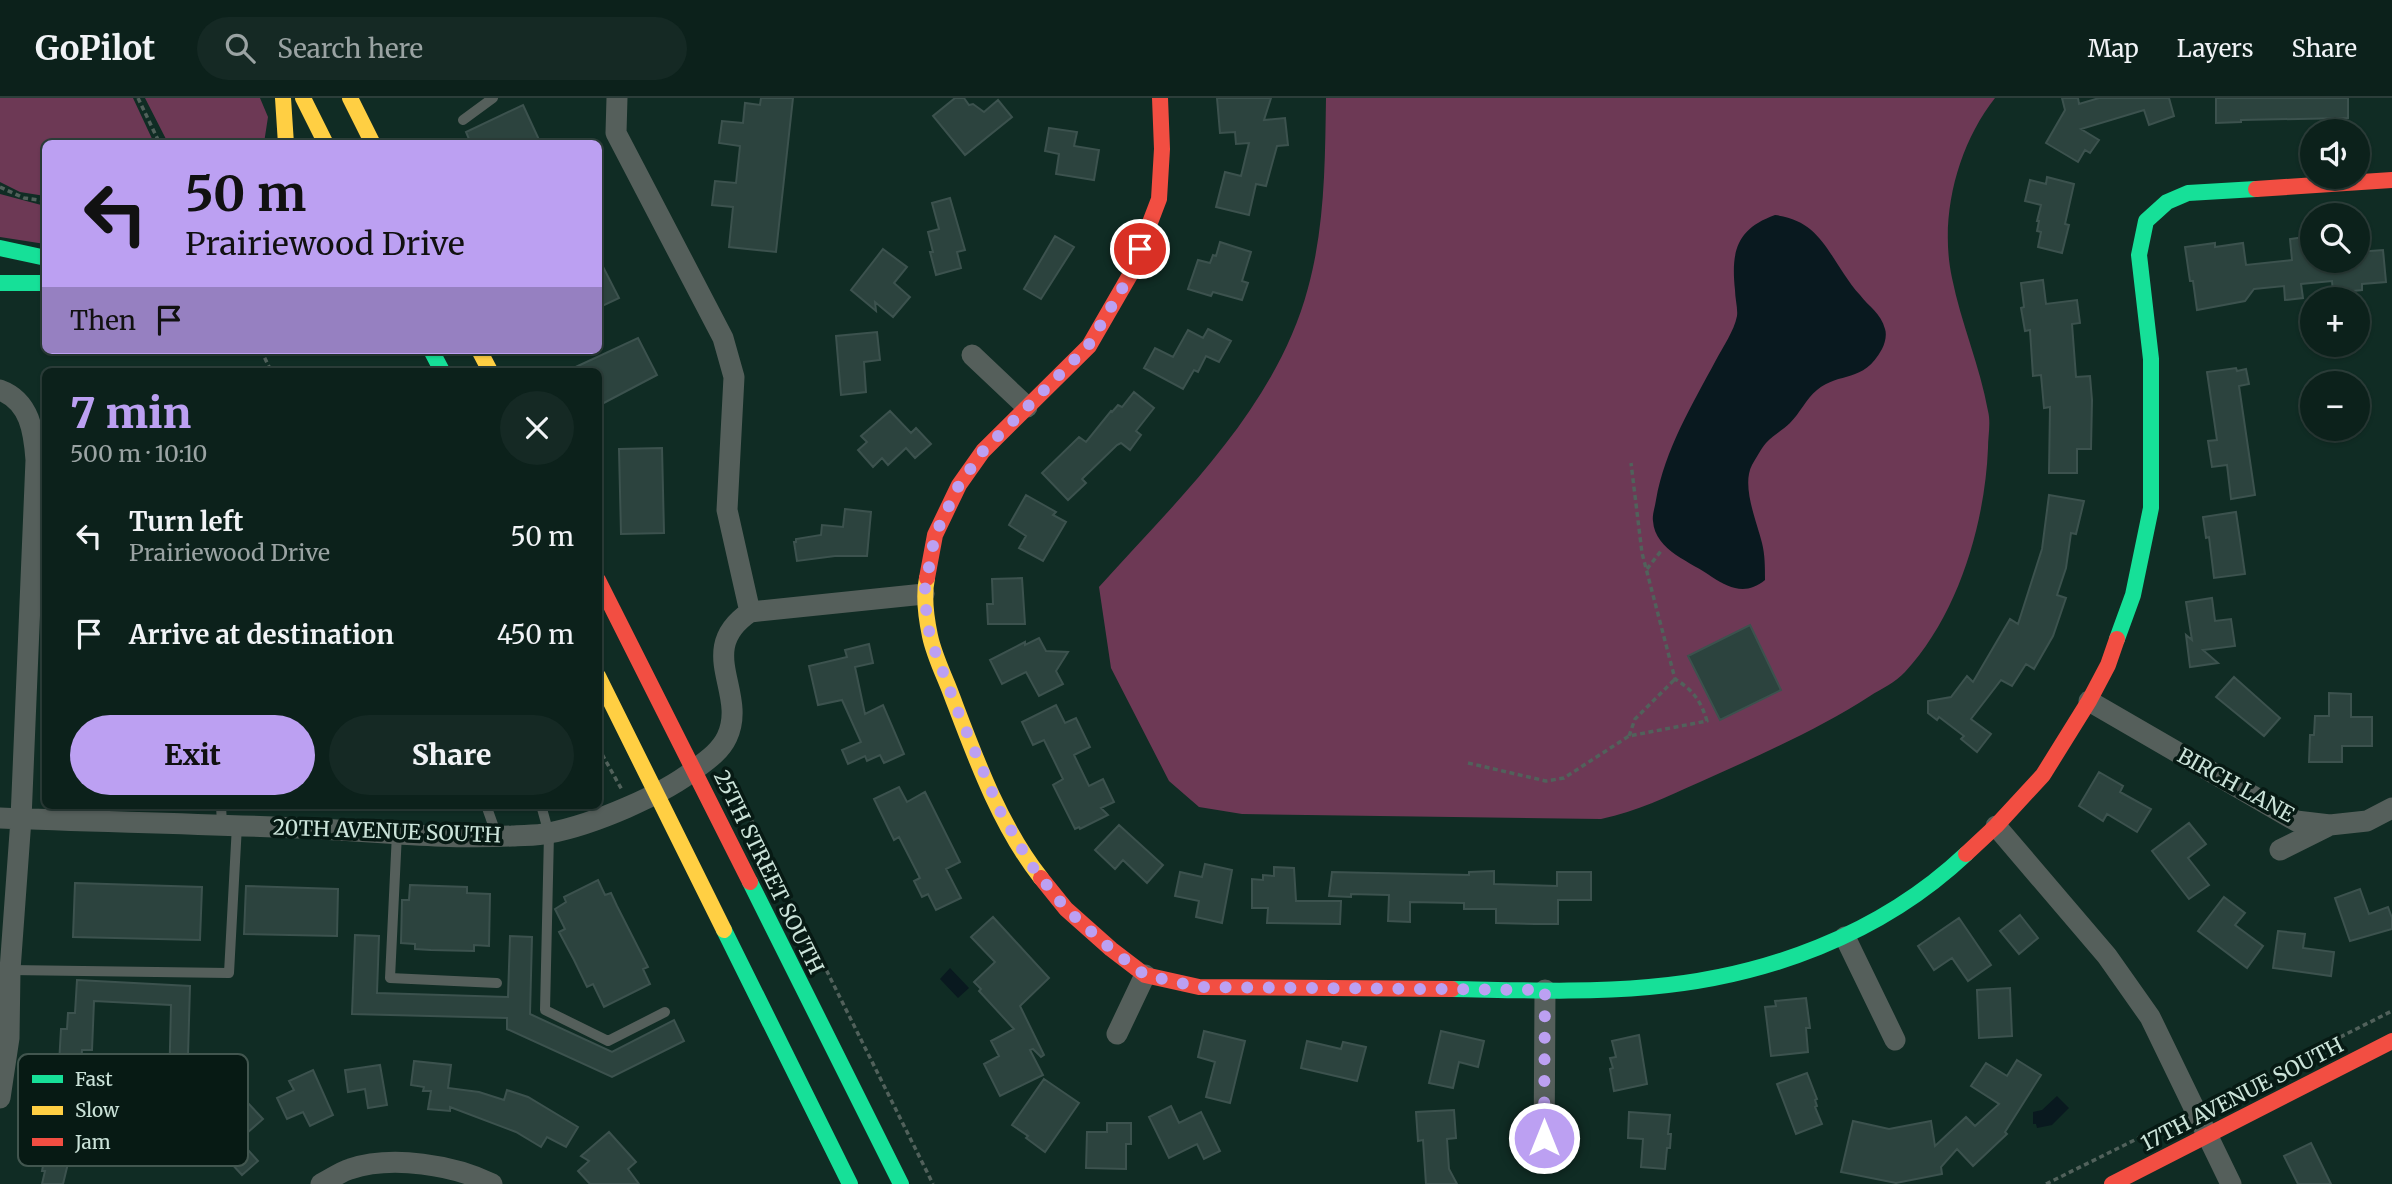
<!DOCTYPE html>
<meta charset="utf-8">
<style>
body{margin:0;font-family:Merriweather,serif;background:#152924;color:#f1f3f6;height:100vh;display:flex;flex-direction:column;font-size:26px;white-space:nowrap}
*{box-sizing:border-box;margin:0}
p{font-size:23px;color:#9aa3a3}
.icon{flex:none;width:38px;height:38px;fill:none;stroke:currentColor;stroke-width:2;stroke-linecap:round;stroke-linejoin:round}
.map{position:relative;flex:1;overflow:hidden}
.side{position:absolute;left:42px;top:270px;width:560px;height:441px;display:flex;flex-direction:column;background:#0c211b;border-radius:10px;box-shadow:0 2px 5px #0004,0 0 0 2px #2c3e3a}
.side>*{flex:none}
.hud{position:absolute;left:42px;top:42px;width:560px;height:214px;border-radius:10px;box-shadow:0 2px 5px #0004,0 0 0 2px #2c3e3a;background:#bca0f2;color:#111;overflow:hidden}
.buttons{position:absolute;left:2300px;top:21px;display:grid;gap:14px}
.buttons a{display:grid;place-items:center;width:70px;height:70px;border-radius:50%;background:#0c211b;box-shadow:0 2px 5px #0004,0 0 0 2px #2c3e3a;font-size:35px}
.pin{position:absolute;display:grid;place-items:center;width:60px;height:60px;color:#fff;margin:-30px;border:4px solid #fff;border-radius:50%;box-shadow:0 2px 7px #0007}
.me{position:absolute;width:77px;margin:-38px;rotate:0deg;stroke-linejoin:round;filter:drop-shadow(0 0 5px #0008)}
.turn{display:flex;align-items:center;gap:24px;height:147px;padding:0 28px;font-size:32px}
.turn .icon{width:91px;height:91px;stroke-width:2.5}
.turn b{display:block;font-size:49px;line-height:60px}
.then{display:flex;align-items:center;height:66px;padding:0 28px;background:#0003;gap:14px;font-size:26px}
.round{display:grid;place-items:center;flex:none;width:74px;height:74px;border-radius:37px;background:#152924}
.summary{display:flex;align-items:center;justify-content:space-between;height:119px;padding:0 28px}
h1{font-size:42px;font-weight:800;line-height:52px;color:#bca0f2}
.action{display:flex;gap:14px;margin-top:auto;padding:14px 28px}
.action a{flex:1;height:80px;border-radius:42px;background:#bca0f2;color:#111;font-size:28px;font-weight:800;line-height:80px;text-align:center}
.action a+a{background:#152924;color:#f1f3f6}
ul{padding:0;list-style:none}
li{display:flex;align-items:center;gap:21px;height:98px;padding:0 28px}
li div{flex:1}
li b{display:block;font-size:26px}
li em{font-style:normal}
header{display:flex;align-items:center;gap:42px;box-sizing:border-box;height:98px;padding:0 35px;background:#0c211b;border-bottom:2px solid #2c3e3a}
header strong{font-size:33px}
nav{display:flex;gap:38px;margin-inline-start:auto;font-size:24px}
.search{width:490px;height:63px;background:#152924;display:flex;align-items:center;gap:18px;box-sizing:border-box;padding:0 24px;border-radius:38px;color:#9aa3a3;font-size:26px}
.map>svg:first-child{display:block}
</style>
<header>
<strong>GoPilot</strong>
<div class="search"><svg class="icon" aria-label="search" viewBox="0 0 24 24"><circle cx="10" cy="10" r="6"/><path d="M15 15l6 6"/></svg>Search here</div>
<nav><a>Map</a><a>Layers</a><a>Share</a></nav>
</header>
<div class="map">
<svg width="2392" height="1086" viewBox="0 0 2392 1086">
<rect width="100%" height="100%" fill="#102c24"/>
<!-- green -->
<path fill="#6d3955" d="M 0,0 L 133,0 L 154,45 L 46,46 L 45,98 L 20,94 L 0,84 Z
M 145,0 L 260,0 L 268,19 L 264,45 L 168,45 Z
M 1326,0 L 1995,0 C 1957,48 1939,120 1952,180 C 1961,225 1980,268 1988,313 C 1991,325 1988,338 1988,350 C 1985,426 1958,517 1905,574 C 1896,584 1881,591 1870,598 C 1817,632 1758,658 1700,684 C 1666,699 1638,713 1601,721 L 1242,716 L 1199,709 L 1169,683 L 1111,570 L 1099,489 C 1179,400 1276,310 1308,190 C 1325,128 1325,64 1326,0 Z
M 0,96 L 45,108 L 45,146 L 0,139 Z"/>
<!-- water -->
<path fill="#09191f" d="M 1775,117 C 1814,122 1824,146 1844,176 C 1849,183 1854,191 1860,197 C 1869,209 1881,215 1885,231 C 1887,237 1885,245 1882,251 C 1863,286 1840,273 1817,292 C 1806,301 1800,315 1790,325 C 1783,332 1773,337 1766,345 C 1762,349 1755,362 1752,367 C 1741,388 1757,424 1762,445 C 1765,457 1765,469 1765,482 C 1747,497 1730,491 1712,479 C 1692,464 1655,453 1653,423 C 1652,417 1655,409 1656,402 C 1665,351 1692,307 1716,262 C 1723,249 1734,233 1737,218 C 1738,211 1735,200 1735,192 C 1731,154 1736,131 1775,117 Z
M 950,870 L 969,890 L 958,900 L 940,881 Z
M 2057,998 L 2069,1010 L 2052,1027 L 2037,1030 L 2036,1026 L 2033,1026 L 2033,1014 L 2042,1012 Z"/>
<!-- building -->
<path fill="#2c433e" stroke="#3c524e" stroke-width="2" d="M 761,0 L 793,0 L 776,154 L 729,149 L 733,109 L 712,107 L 715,83 L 736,85 L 740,48 L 719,45 L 722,23 L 743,25 L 745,5 L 760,7 Z
M 955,0 L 964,0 L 969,7 L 973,6 L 984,14 L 998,2 L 1012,19 L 965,57 L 933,18 Z
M 1217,0 L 1271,0 L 1264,22 L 1285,20 L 1288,47 L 1277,48 L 1266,88 L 1256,86 L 1249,117 L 1216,109 L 1225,74 L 1241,78 L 1249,45 L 1236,46 L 1235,34 L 1220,35 Z
M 2062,0 L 2078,0 L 2079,6 L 2099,0 L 2169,0 L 2174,18 L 2149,27 L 2144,12 L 2081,31 L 2099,42 L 2090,55 L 2085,52 L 2078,64 L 2046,45 L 2065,12 Z
M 2216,0 L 2348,0 L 2348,20 L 2241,22 L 2241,24 L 2216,25 Z
M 523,7 L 541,46 L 471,46 L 466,34 Z
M 1049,30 L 1077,34 L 1074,48 L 1099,52 L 1094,82 L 1056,76 L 1059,56 L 1045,53 Z
M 2047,79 L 2074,86 L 2065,126 L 2069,127 L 2062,155 L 2038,149 L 2041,134 L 2037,133 L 2039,123 L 2037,123 L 2041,107 L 2025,103 L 2030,82 L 2046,86 Z
M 950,100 L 965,152 L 957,154 L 961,170 L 936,177 L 930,154 L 933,154 L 928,134 L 939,131 L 932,105 Z
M 1055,138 L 1074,149 L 1041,201 L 1024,191 Z
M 2312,138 L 2312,163 L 2357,163 L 2357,154 L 2383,152 L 2386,184 L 2362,186 L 2362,192 L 2333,195 L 2332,183 L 2301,186 L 2303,200 L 2285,202 L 2284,188 L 2254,191 L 2245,203 L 2197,212 L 2193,183 L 2190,183 L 2185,149 L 2215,145 L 2215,149 L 2243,145 L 2246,167 L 2292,162 L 2290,141 Z
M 1220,144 L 1251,154 L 1242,183 L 1248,185 L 1242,202 L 1213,194 L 1211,198 L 1188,191 L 1198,162 L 1210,165 L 1213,157 L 1216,158 Z
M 883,151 L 907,169 L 894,185 L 910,199 L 893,219 L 875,204 L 876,213 L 851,192 Z
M 598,159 L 619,200 L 598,210 Z
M 2043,182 L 2046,206 L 2077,202 L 2080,225 L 2072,226 L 2076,279 L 2090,278 L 2092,302 L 2091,351 L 2077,351 L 2077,375 L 2049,375 L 2050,309 L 2044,310 L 2041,277 L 2033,278 L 2030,232 L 2025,233 L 2021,210 L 2024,209 L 2021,185 Z
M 1208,231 L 1231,243 L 1219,264 L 1206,258 L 1198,274 L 1194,272 L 1183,291 L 1144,270 L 1155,250 L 1173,259 L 1188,232 L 1203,240 Z
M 877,234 L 880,262 L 864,264 L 866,294 L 841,297 L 836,238 Z
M 638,240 L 657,277 L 598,308 L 598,273 L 567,273 Z
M 2236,270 L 2237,273 L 2246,271 L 2249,286 L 2239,288 L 2255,397 L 2231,401 L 2227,367 L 2212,369 L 2208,343 L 2217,342 L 2207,274 Z
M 1134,294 L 1154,310 L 1136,333 L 1141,337 L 1130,352 L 1121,345 L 1117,347 L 1082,381 L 1086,385 L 1068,402 L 1042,375 L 1079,339 L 1086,344 L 1111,313 L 1112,314 L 1118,307 L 1122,309 Z
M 890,313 L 911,335 L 916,330 L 931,346 L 915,360 L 906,350 L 888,367 L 882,360 L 873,369 L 858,352 L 867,344 L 861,338 Z
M 662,350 L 664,435 L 621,436 L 619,351 Z
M 1026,397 L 1056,414 L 1053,417 L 1066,424 L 1043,463 L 1019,450 L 1026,438 L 1009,427 Z
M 2049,397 L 2084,403 L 2076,436 L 2071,435 L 2066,470 L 2057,497 L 2066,500 L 2053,538 L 2034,571 L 2026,566 L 2012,588 L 2001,582 L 1971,621 L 1991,636 L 1977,654 L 1961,641 L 1964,638 L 1939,619 L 1937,622 L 1928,615 L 1928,603 L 1951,599 L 1967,578 L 1973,584 L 2010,521 L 2018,526 L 2042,451 Z
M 845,411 L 871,414 L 867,458 L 835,458 L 797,463 L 794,444 L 796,444 L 796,441 L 821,437 L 822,427 L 843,429 Z
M 2236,414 L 2245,476 L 2214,480 L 2209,439 L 2206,440 L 2203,419 Z
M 1022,480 L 1025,526 L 988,526 L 987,506 L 993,506 L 992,481 Z
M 2212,500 L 2215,523 L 2231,521 L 2235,548 L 2203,552 L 2218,565 L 2190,569 L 2186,537 L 2192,542 L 2186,504 Z
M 1750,527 L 1781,592 L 1720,622 L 1688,558 Z
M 1039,540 L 1046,553 L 1068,554 L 1056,573 L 1063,586 L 1039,598 L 1026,574 L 1002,586 L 990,562 L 1025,544 L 1025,547 Z
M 869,546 L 873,565 L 855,569 L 865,616 L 883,607 L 904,656 L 884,665 L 880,657 L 867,663 L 865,658 L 848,666 L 842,652 L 861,644 L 842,602 L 818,607 L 809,568 L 847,559 L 845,552 Z
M 2234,579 L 2280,620 L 2264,638 L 2216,599 Z
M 2329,595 L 2351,596 L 2351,619 L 2372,619 L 2372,648 L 2342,648 L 2342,664 L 2309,664 L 2310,637 L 2314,637 L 2315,618 L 2329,618 Z
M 1056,607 L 1065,625 L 1076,620 L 1090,649 L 1074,657 L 1089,688 L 1103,681 L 1114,704 L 1101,710 L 1108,717 L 1080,731 L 1079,729 L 1075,731 L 1053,687 L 1063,681 L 1044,642 L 1033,647 L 1022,624 Z
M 2099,674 L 2123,688 L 2120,694 L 2151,711 L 2137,734 L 2107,716 L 2103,723 L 2079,708 Z
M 899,689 L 907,704 L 925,694 L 960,764 L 946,771 L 961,800 L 936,812 L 928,796 L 922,799 L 914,783 L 920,780 L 899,739 L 894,742 L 874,701 Z
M 2189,725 L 2206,746 L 2188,760 L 2209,787 L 2189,801 L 2152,753 Z
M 1119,727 L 1163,767 L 1147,785 L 1123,762 L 1115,771 L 1095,752 Z
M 1205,766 L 1232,772 L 1222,825 L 1196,819 L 1199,803 L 1175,798 L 1180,774 L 1202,779 Z
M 1274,769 L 1294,770 L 1296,803 L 1341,803 L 1340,826 L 1267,825 L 1268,810 L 1252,810 L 1252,781 L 1263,782 L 1263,777 L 1274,778 Z
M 1494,773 L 1494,786 L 1557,788 L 1557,774 L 1591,774 L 1591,802 L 1558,802 L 1558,826 L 1535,826 L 1496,825 L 1496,811 L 1464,811 L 1464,805 L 1410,804 L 1410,824 L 1388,823 L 1389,797 L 1351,796 L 1351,799 L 1329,798 L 1332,774 L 1469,777 L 1469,774 Z
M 598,782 L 605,797 L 611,795 L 617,808 L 648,869 L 643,871 L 650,886 L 604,909 L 593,886 L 587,889 L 574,862 L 559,834 L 565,831 L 555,811 L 566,804 L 564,799 Z
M 75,785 L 202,789 L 200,842 L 73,839 Z
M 410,787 L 467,789 L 467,795 L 490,796 L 489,848 L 474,847 L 474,853 L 431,852 L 415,851 L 415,846 L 401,845 L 402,802 L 409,802 Z
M 246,788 L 338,791 L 337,838 L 244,836 Z
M 2360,791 L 2369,816 L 2388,809 L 2392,820 L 2392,831 L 2350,843 L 2335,800 Z
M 2224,799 L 2245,815 L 2235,827 L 2263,848 L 2247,870 L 2198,833 Z
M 2020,817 L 2038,840 L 2019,856 L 2000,833 Z
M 993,819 L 1049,880 L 1020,908 L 1044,957 L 1041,959 L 1033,951 L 1030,952 L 1043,977 L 1000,998 L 984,966 L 999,958 L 991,943 L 1014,931 L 979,893 L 981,891 L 974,884 L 995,864 L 971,839 Z
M 1959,820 L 1991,867 L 1968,883 L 1952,860 L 1934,872 L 1918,848 Z
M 2278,833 L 2305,836 L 2303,850 L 2334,854 L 2331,878 L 2273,870 Z
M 355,837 L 379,838 L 377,895 L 508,899 L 510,838 L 532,839 L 530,916 L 612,954 L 674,922 L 684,943 L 612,979 L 507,931 L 507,920 L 352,916 Z
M 77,882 L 190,888 L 187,992 L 169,991 L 171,907 L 94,903 L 92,952 L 82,952 L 80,987 L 94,989 L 87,1036 L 64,1033 L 67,1011 L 51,1009 L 55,984 L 58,984 L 61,931 L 67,931 L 68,915 L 75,915 Z
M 2010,890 L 2012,938 L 1979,940 L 1977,892 Z
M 1806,900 L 1810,930 L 1806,930 L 1808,954 L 1771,958 L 1765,909 L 1776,908 L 1775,903 Z
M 1204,933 L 1245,943 L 1230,1005 L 1206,999 L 1215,964 L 1198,959 Z
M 1441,933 L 1484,943 L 1478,969 L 1459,964 L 1453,990 L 1429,985 Z
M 1639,937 L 1647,986 L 1614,993 L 1610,971 L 1613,970 L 1610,960 L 1616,959 L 1612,943 Z
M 1307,943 L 1341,951 L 1343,944 L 1366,949 L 1357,983 L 1301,970 Z
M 2017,962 L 2041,977 L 2005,1034 L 2007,1036 L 1973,1068 L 1957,1051 L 1941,1069 L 1942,1076 L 1896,1085 L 1841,1074 L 1853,1023 L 1889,1031 L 1931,1023 L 1935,1048 L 1966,1019 L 1975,1028 L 1999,1006 L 1971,988 L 1986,965 L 2007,978 Z
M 414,963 L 451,967 L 448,990 L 479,994 L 504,1002 L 507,992 L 528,999 L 578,1029 L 566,1049 L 547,1039 L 541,1049 L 516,1034 L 450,1009 L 450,1013 L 428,1011 L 431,993 L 423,993 L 424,989 L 411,987 Z
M 380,967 L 387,1007 L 368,1010 L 365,991 L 348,994 L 345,972 Z
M 313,972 L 333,1017 L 310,1028 L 303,1014 L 287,1021 L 277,1000 L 294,992 L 289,983 Z
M 1807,975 L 1817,1001 L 1815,1002 L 1817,1008 L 1815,1009 L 1822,1026 L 1796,1036 L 1777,986 Z
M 1044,981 L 1079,1005 L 1045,1054 L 1026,1040 L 1028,1038 L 1012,1027 Z
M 247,1004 L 263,1021 L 239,1042 L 258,1063 L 242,1077 L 219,1052 L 234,1039 L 222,1026 Z
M 1171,1008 L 1179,1025 L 1201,1014 L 1220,1053 L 1204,1061 L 1197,1046 L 1169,1060 L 1149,1019 Z
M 1454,1012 L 1456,1040 L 1447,1041 L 1449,1071 L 1457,1086 L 1426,1086 L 1423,1042 L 1418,1043 L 1416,1014 Z
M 1629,1014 L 1670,1017 L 1668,1036 L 1671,1036 L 1670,1050 L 1667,1050 L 1665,1071 L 1641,1069 L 1643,1041 L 1628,1040 Z
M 1107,1025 L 1131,1025 L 1131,1046 L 1126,1046 L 1126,1071 L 1086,1070 L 1087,1034 L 1107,1034 Z
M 609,1034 L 636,1064 L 628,1071 L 639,1086 L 590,1086 L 578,1073 L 589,1063 L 581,1058 Z
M 2311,1045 L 2331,1086 L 2298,1086 L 2284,1058 Z
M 46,1052 L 70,1057 L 63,1086 L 42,1086 L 45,1073 L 42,1073 Z"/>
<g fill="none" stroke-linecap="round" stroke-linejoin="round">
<!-- path -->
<path stroke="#51615b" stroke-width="3.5" stroke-dasharray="5 3.5" stroke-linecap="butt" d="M 138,0 L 160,46
M 0,89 L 24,100 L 46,103
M 261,252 L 271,273
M 1647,471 L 1661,453
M 1629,638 L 1635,621 L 1675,581
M 598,649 L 622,692
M 1468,665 L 1546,683 L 1564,680 L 1629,638 L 1707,623 C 1701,603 1693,592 1675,581 L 1642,455 L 1631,365
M 743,705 L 933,1086
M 2211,1004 L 2392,913
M 2046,1086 L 2179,1020"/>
<!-- lane -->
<path stroke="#555f5b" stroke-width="10" d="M 463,22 L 493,0
M 221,707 L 222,727
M 486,707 L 497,738
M 541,707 L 549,736 L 545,912 L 608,943 L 665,914
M 397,735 L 390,880 L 497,885
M 10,872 L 229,875 L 237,727"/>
<!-- street -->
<path stroke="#555f5b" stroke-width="21" d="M 617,0 L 616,35 L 723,240 L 734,279 L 727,412 L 750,514
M 972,257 L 1027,309
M 0,292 C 30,303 34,334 36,362 L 21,721 L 10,872 L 9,940 L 0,1000
M 2089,603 L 2296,723 L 2330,727 L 2367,723 L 2392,710
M 0,720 C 107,724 215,726 322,731 C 386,735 449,741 512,738 C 524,737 537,738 549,735 C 592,727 664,697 698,669 C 709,661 721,652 727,639 C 748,594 694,552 750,514 L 924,496
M 1996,728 L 2107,858 L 2150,919 L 2231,1086
M 2280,752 L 2330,727
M 1845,839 L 1895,942
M 1117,936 L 1145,877
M 1544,1064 L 1545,892
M 321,1086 C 331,1081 340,1074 350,1071 C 392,1057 454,1067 492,1086"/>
<!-- fast -->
<path stroke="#16e098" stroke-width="16" d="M 0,150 L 46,160
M 0,185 L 46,185
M 431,252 L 442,273
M 2117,541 L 2133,497 L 2151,410 L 2151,261 L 2139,157 L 2146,123 L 2167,104 L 2188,95 L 2256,91
M 750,784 L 901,1086
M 724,832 L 850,1086
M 1452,891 C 1517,892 1584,895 1649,889 C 1765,879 1880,837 1966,756"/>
<!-- slow -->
<path stroke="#ffcf43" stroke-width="16" d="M 283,0 L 286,46
M 303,0 L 326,46
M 350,0 L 373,46
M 479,252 L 490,273
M 927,480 C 923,499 926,519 930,538 C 934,557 943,575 950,593 C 974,656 999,727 1041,780
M 598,578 L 724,832"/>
<!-- jam -->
<path stroke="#f24e42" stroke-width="16" d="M 2256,91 L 2392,82
M 927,480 L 935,437 L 959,387 L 983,353 L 1089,248 L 1130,177 L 1159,101 L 1162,51 L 1160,0
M 598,482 L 750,784
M 1966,756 L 1996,728 L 2043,677 L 2089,603 L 2108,567 L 2117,541
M 1041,780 L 1066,811 L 1111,851 L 1145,877 L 1199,889 L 1452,891
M 2112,1086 L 2392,943"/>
</g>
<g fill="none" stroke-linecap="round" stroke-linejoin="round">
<!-- route -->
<path stroke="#bca0f2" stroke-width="12" stroke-dasharray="0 21.6" d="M 1140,151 L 1130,177 L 1088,248 L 983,353 L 959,387 L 935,437 L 924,496 L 930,540 L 957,611 L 1000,713 L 1031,767 L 1066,811 L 1111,851 L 1145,877 L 1199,889 L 1545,892 L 1544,1040"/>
</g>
<g text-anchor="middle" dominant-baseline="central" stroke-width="7" stroke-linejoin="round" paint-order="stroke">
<!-- street labels -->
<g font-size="21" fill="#cbe3d9" stroke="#071a14">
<text transform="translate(2236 687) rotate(29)">BIRCH LANE</text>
<text transform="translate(387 733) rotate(2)">20TH AVENUE SOUTH</text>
<text transform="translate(769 774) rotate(64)">25TH STREET SOUTH</text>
<text transform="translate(2242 996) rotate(-27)">17TH AVENUE SOUTH</text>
</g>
</g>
<!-- legend -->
<rect x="18" y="956" width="230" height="112" rx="10" fill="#071a14" stroke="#42564f" stroke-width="2"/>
<rect x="32" y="977" width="31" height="8" fill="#16e098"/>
<rect x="32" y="1008" width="31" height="9" fill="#ffcf43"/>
<rect x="32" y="1040" width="31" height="8" fill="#f24e42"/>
<g font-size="19" fill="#cbe3d9">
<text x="75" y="988">Fast</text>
<text x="75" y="1019">Slow</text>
<text x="75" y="1051">Jam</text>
</g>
</svg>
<div class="buttons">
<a><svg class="icon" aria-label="sound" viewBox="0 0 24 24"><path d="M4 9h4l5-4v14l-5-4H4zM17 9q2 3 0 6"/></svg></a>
<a><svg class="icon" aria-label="search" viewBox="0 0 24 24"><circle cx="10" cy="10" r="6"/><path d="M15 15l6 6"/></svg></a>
<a>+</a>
<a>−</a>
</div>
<div class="pin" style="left:1140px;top:151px;background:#d93025"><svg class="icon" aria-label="arrive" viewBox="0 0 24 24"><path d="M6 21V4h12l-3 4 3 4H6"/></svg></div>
<svg class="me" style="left:1544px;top:1040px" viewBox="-20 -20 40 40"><circle r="17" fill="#bca0f2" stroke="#fff" stroke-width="3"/><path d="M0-11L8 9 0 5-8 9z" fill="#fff"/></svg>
<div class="hud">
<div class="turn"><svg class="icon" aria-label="left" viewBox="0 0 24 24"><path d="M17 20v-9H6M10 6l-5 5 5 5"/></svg><div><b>50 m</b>Prairiewood Drive</div></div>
<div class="then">Then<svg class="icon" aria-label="arrive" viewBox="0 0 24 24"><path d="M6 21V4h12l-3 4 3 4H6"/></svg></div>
</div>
<section class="side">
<div class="summary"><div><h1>7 min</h1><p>500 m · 10:10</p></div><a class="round"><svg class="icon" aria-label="close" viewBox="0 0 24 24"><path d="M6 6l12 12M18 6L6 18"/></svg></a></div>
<ul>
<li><svg class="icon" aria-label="left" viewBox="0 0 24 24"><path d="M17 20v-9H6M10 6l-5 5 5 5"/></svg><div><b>Turn left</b><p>Prairiewood Drive</p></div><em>50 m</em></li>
<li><svg class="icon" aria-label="arrive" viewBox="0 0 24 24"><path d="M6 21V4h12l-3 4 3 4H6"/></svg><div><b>Arrive at destination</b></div><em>450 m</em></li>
</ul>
<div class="action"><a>Exit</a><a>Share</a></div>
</section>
</div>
